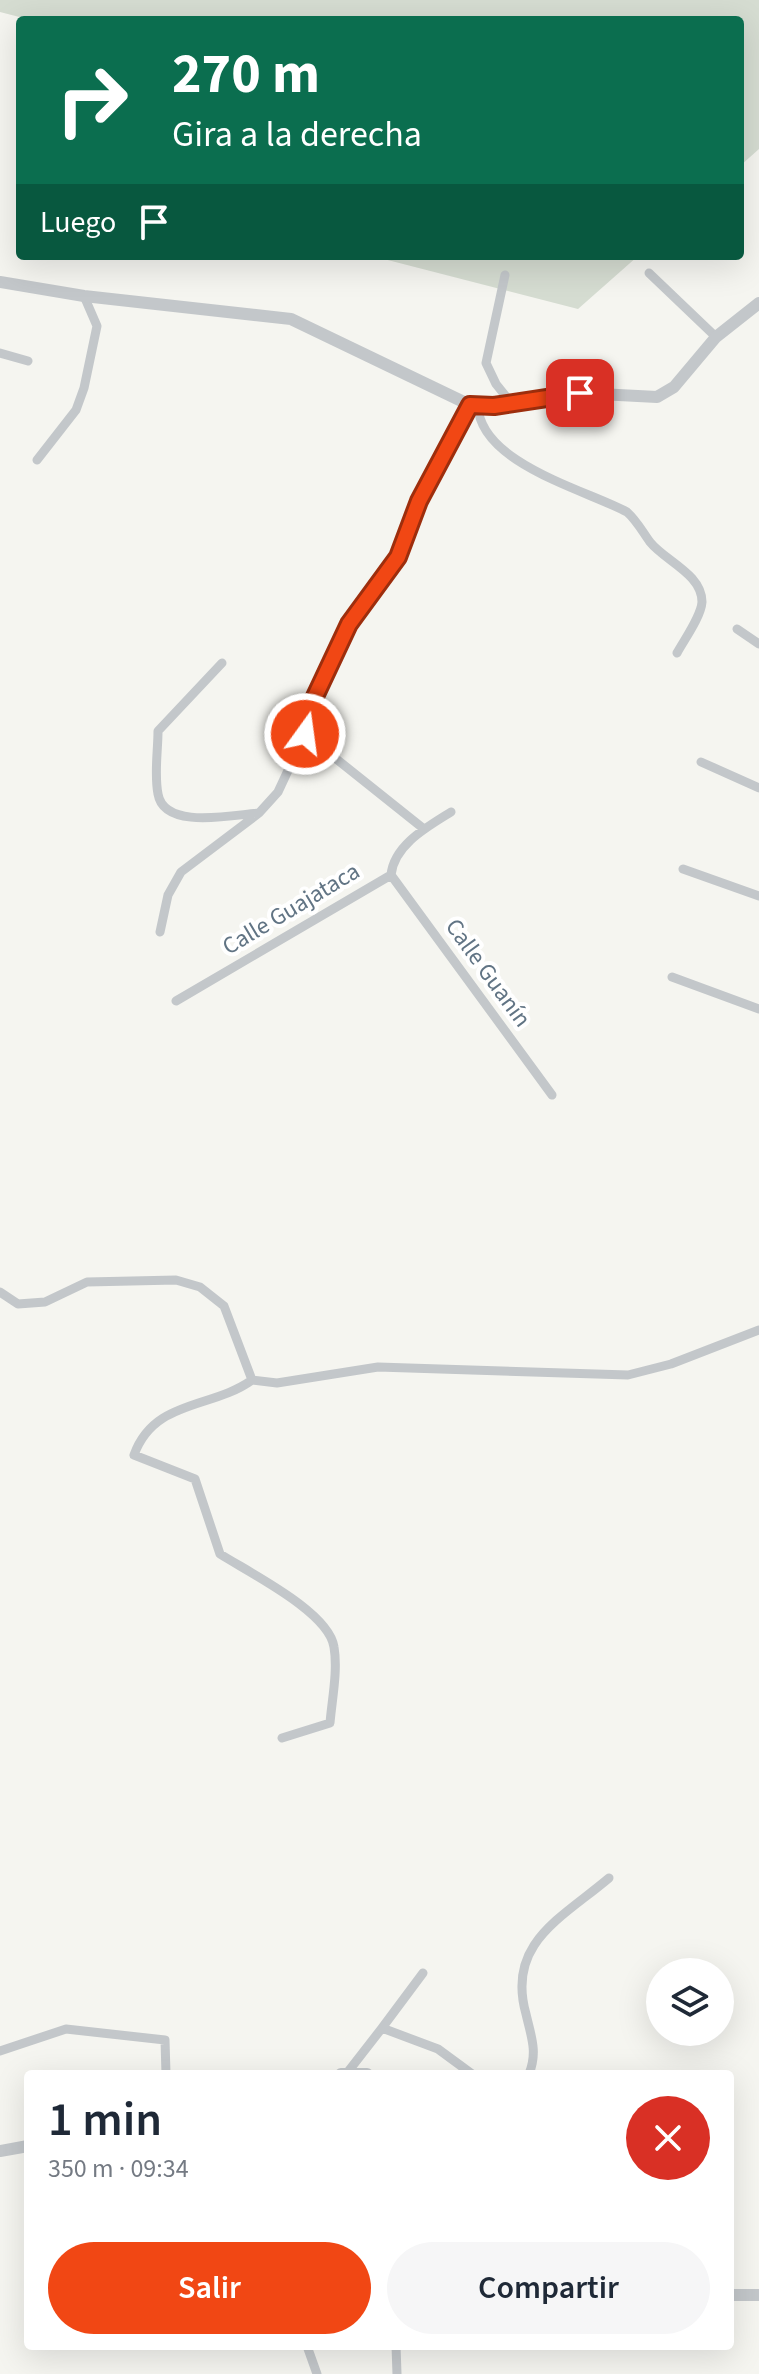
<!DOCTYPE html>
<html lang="es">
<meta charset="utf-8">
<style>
body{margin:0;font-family:"Source Sans 3",sans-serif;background:#f6f6f7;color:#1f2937;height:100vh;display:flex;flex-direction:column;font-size:30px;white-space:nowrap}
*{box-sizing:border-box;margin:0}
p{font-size:26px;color:#747a83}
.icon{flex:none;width:44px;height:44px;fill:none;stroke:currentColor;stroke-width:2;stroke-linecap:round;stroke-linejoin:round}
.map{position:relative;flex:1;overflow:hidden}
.sheet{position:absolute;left:24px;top:2070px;width:710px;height:280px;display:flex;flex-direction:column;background:#fff;border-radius:8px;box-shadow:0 8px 32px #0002}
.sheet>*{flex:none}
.banner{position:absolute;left:16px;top:16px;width:728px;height:244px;border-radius:8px;box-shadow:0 8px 32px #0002;background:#0b6e4f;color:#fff;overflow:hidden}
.tools{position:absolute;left:646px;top:1958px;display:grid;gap:16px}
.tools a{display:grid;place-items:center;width:88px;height:88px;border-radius:50%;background:#fff;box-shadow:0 8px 32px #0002;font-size:40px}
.pin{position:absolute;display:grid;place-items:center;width:68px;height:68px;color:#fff;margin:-34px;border-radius:16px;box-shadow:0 4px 12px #0006}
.me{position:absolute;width:88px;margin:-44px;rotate:14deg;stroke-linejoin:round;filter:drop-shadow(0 0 6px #0008)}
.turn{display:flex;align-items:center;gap:28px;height:168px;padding:0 24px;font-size:36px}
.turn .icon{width:104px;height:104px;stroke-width:2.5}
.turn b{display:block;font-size:56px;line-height:68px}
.then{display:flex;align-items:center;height:76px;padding:0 24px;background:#0003;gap:16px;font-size:30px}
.round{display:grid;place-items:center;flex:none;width:84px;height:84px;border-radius:42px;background:#f6f6f7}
.head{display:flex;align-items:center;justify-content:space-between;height:136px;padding:0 24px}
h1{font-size:48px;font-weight:600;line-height:60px}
.button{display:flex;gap:16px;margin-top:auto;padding:16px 24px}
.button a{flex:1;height:92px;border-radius:48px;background:#f14714;color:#fff;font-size:32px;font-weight:600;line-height:92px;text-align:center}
.button a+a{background:#f6f6f7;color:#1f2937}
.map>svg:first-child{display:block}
</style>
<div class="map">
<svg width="759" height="2374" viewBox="0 0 759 2374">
<rect width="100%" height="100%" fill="#f5f5f0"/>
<!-- green -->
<path fill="#d5dcd1" d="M 0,0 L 759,0 L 759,149 L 740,166 L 740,20 L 31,20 L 0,12 Z
M 372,256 L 638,256 L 578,309 Z"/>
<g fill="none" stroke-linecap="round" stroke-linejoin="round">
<!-- minor -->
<path stroke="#c3c7ca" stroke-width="9" d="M 649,273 L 716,337
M 505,275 L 486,363 L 496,384 L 512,404
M 0,353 L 28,361
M 478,405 C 479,463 586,490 627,512 C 637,521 642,531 650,542 C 665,561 702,574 702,602 C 701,617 684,640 677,653
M 37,460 L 76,410 L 84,388 L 97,326 L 84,296
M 737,629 L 759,644
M 222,663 L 158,731 C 158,751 154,774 158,794 C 164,830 232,815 259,813
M 305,734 L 424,829
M 701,762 L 759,788
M 683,869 L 759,896
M 391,875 L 552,1095
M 160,932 L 168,895 L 181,872 L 259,813 L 278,792 L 305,734 L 311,705 L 349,624 L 398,557 L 419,501 L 470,405
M 672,977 L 759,1009
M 176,1001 L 391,875 C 394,845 427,827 451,812
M 0,1292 L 18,1304 L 45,1302 L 87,1282 L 176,1280 L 200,1287 L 224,1306 L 252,1380
M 282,1738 L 330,1723 C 332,1699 338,1671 334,1647 C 329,1612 250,1573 220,1554 L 195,1479 L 134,1455 C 154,1399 212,1409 252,1380 L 277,1383 L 378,1367 L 628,1375 L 671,1364 L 759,1330
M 382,2028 L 423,1973
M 0,2051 L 66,2029 L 165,2040 L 166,2074
M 347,2073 L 382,2028 L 438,2049 L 472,2074
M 529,2074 C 538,2052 531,2036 526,2014 C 506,1943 562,1918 609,1878
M 307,2346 L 317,2374
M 396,2346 L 397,2374"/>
<!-- tertiary -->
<path stroke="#c3c7ca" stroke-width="12" d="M 0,282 L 84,296 L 291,319 L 470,405 L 494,406 L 580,393 L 657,397 L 674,387 L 716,337 L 759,303
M 341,2074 L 367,2074
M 0,2151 L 28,2146
M 730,2295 L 759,2295"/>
</g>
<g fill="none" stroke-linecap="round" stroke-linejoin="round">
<defs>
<path id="route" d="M 305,734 L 311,705 L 349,624 L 398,557 L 419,501 L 470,405 L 494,406 L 580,393"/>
</defs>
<!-- route casing -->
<use href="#route" stroke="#9d2e0d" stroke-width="20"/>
<!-- route -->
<use href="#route" stroke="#f14714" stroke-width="14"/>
</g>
<g text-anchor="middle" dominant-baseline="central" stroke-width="8" stroke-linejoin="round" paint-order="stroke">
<!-- street labels -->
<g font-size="24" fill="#617484" stroke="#fff">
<text transform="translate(291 909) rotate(-31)">Calle Guajataca</text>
<text transform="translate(488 973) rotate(54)">Calle Guanín</text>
</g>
</g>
</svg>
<div class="tools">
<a><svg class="icon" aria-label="layers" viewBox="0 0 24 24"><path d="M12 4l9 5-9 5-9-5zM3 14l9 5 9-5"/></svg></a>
</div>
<div class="pin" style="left:580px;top:393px;background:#d93025"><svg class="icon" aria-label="arrive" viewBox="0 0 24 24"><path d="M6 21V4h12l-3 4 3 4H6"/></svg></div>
<svg class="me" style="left:305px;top:734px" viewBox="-20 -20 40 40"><circle r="17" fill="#f14714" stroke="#fff" stroke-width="3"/><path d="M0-11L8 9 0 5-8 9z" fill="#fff"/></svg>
<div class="banner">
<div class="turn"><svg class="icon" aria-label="right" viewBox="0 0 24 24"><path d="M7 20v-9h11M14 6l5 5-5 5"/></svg><div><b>270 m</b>Gira a la derecha</div></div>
<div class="then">Luego<svg class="icon" aria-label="arrive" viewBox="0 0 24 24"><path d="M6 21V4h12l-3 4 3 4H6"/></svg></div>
</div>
<section class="sheet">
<div class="head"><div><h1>1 min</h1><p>350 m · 09:34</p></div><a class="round" style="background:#d93025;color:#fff"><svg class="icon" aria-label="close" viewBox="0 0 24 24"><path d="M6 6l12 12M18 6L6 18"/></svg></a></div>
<div class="button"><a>Salir</a><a>Compartir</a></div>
</section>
</div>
